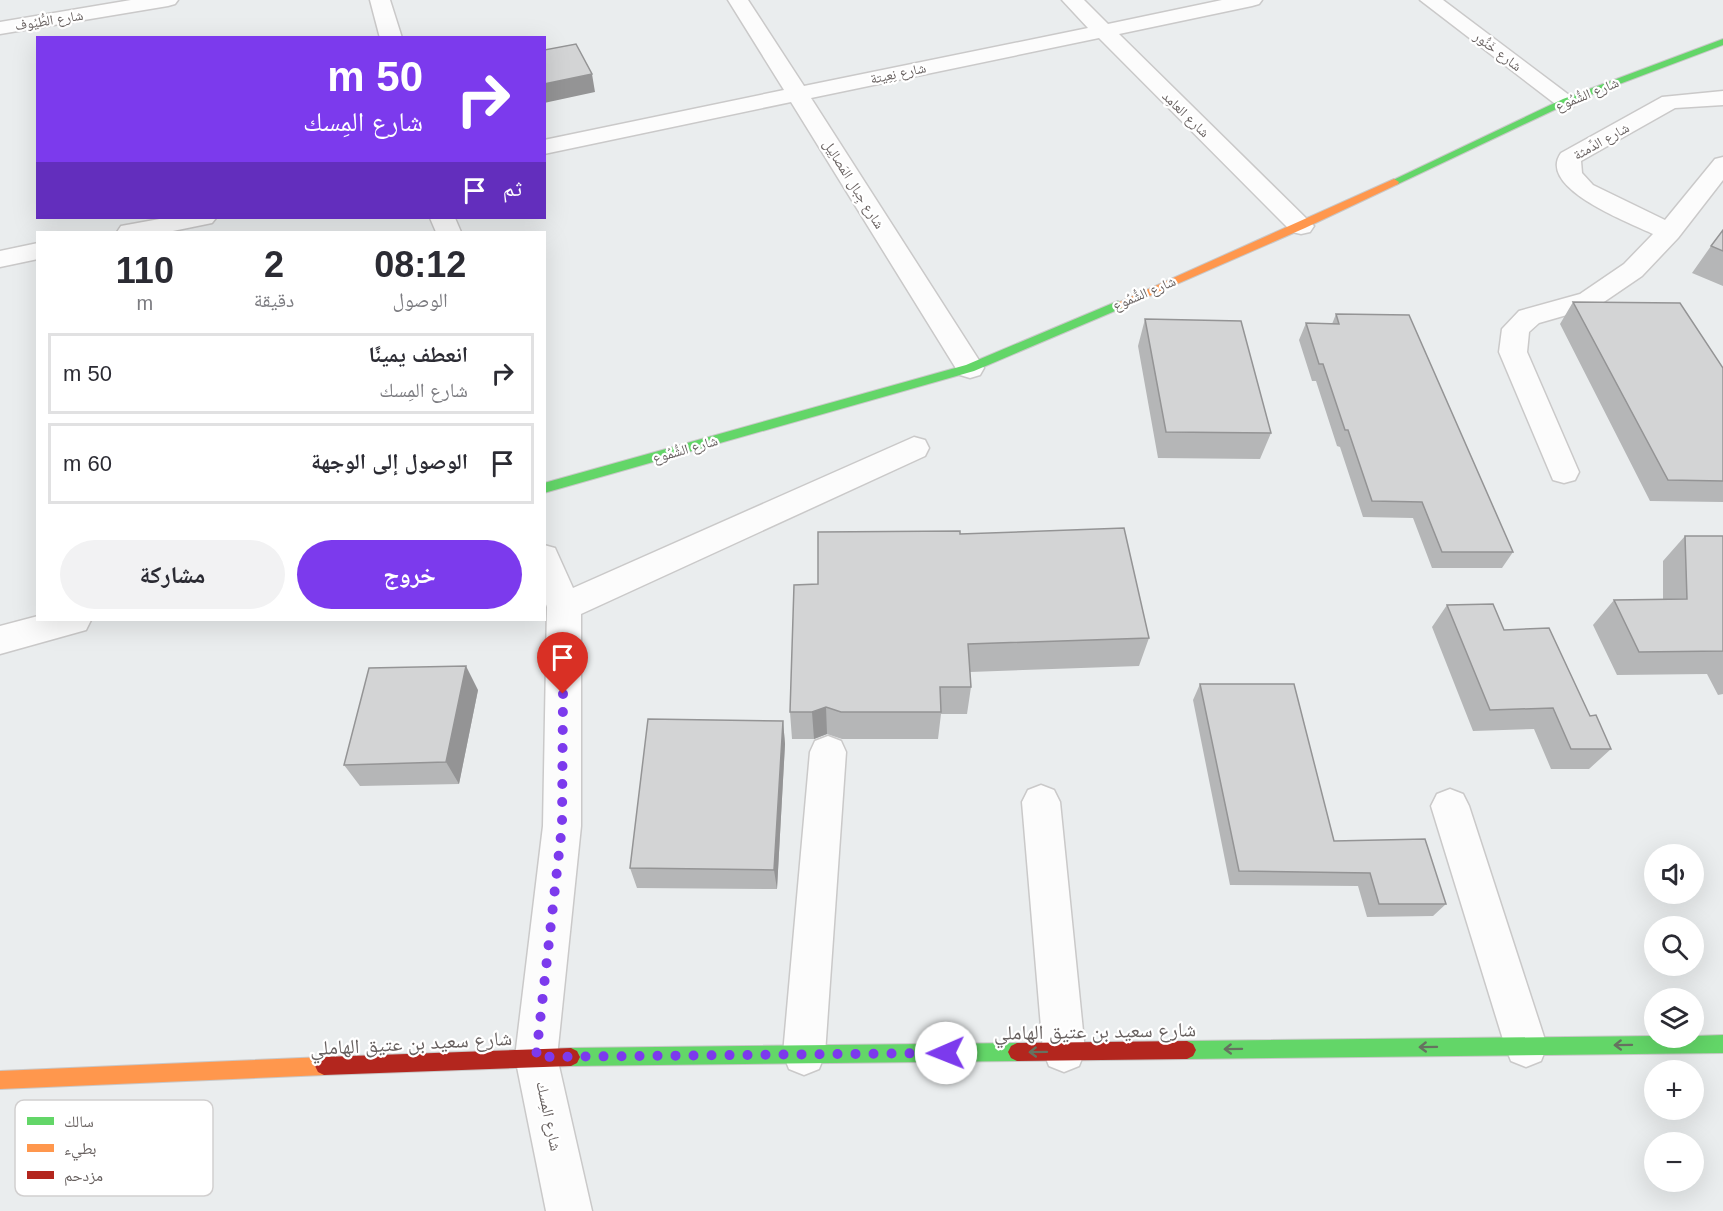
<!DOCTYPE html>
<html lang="ar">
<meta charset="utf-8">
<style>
body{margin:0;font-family:Helvetica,"Noto Naskh Arabic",sans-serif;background:#f2f2f3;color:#2b2b33;direction:rtl;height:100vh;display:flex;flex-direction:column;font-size:22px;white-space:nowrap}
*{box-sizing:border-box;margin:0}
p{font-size:20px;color:#7c7c81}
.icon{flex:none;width:33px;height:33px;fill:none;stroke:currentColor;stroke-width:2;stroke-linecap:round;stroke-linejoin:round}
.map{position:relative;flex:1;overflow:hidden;direction:ltr}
.side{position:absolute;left:36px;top:231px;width:510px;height:390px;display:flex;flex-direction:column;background:#fff;border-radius:0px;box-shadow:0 6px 24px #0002;direction:rtl}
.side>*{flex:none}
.banner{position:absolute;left:36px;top:36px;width:510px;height:183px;border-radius:0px;box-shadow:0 6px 24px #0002;direction:rtl;background:#7c3aed;color:#fff;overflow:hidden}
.fabs{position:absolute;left:1644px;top:844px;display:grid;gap:12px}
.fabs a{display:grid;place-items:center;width:60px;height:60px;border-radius:50%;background:#fff;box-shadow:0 6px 24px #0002;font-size:30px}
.pin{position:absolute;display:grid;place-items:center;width:51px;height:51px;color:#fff;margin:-62px -26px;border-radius:50% 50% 50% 0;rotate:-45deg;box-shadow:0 0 6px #0007}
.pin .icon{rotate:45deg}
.me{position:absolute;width:66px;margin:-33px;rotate:269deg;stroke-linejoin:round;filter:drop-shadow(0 0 4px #0008)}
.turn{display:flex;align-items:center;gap:21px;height:126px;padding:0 24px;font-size:27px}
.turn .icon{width:78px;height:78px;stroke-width:2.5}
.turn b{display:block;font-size:42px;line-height:51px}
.then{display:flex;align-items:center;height:57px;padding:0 24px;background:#0003;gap:12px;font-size:22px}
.eta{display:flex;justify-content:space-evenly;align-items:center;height:102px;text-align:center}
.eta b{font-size:36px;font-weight:700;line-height:42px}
.cta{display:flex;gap:12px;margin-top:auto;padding:12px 24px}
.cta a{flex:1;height:69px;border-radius:36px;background:#7c3aed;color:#fff;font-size:24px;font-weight:700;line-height:69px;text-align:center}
.cta a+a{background:#f2f2f3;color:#2b2b33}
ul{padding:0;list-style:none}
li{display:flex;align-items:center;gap:18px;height:81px;margin:0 12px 9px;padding:0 12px;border:3px solid #e1e1e2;border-radius:0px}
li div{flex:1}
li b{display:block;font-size:22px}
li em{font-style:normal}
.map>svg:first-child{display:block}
</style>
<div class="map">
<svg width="1723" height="1211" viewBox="0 0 1723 1211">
<rect width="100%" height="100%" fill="#eaedee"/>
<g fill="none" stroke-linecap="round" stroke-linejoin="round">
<defs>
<path id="street" d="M 131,0 L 178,0 L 175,4 L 168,6 L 0,34 L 0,22 Z
M 370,0 L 390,0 L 402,38 L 380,38 Z
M 728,0 L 748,0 L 804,86 L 1088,28 L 1062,0 L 1084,0 L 1108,24 L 1222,0 L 1262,0 L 1259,4 L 1252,6 L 1119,34 L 1314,226 L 1310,232 L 1301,234 L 1292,232 L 1099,38 L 811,98 L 984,368 L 980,375 L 970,378 L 960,375 L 791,102 L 544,154 L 544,140 L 784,90 Z
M 1420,0 L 1443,0 L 1577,101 L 1574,106 L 1558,106 Z
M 1723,91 L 1723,105 L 1675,108 L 1581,161 L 1582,173 L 1593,185 L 1665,220 L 1715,159 L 1723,157 L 1723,180 L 1678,238 L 1642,276 L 1598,306 L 1539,323 L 1529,332 L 1527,352 L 1579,472 L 1575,480 L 1564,483 L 1553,480 L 1499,352 L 1502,329 L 1519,311 L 1580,294 L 1624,264 L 1653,234 C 1630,223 1536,188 1561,153 L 1662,97 Z
M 165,218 L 216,218 L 212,223 L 168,232 L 117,232 L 121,226 Z
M 430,218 L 455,218 L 461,232 L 436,232 Z
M 38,243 L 38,259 L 0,267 L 0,251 Z
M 914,437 L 925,440 L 929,448 L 925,456 L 581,614 L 581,826 L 557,1057 L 592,1211 L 546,1211 L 515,1057 L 543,826 L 547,607 L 544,599 L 544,545 L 555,548 L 573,588 Z
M 38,616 L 38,620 L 91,620 L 86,630 L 0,654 L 0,626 Z
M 828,736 L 841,741 L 846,752 L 825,1054 L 819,1069 L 804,1075 L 789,1069 L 783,1054 L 810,752 L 815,741 Z
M 1041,785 L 1054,790 L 1060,802 L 1085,1051 L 1079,1066 L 1064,1072 L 1049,1066 L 1043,1051 L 1022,802 L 1028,790 Z
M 1450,789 L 1463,794 L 1469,806 L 1547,1046 L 1541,1061 L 1526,1067 L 1511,1061 L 1505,1046 L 1431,806 L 1437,794 Z"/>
<path id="fast" d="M 1723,39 L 1723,45 L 1569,103 L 1398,184 L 1394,185 L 1389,182 L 1563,99 Z
M 1118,301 L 1123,305 L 1122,308 L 974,371 L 544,493 L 544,483 L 966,365 Z
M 1723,1035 L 1723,1053 L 1187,1059 L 1181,1056 L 1178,1050 L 1181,1044 L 1187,1041 L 1654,1036 L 1654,1038 L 1694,1038 L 1694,1036 Z
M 1017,1043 L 1023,1046 L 1026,1052 L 1023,1058 L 1017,1061 L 571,1066 L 565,1063 L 562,1057 L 565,1051 L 571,1048 Z"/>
<path id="slow" d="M 1394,179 L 1399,182 L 1398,184 L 1305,228 L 1122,308 L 1114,308 L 1113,305 Z
M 324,1057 L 330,1060 L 333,1066 L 330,1072 L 324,1075 L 0,1089 L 0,1071 Z"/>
<path id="jam" d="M 1187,1041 L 1193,1044 L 1196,1050 L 1193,1056 L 1187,1059 L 1017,1061 L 1011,1058 L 1008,1052 L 1011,1046 L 1017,1043 Z
M 571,1048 L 577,1051 L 580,1057 L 577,1063 L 571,1066 L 324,1075 L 318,1072 L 315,1066 L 318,1060 L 324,1057 Z"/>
</defs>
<!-- street casing -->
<use href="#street" stroke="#cac9c9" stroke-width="3"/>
<!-- fast casing -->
<use href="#fast" stroke="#c9c8c8" stroke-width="2"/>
<!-- slow casing -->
<use href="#slow" stroke="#c9c8c8" stroke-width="2"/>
<!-- jam casing -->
<use href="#jam" stroke="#c9c8c8" stroke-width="2"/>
<!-- street -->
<use href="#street" fill="#fcfcfc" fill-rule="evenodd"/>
<!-- fast -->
<use href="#fast" fill="#63d668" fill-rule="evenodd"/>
<!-- slow -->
<use href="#slow" fill="#ff974d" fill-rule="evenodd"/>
<!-- jam -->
<use href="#jam" fill="#b3261e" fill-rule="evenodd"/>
</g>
<!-- wall -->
<path fill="#b5b6b7" d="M 1723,230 L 1723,286 L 1692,273 L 1711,246 Z
M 1573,302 L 1723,368 L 1723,502 L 1650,501 L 1560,324 Z
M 1336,314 L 1513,552 L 1502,568 L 1432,568 L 1413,518 L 1363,517 L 1340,447 L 1337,446 L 1316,381 L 1312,381 L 1299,340 L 1306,323 L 1332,324 Z
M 1145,319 L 1271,433 L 1260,459 L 1158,458 L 1138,346 Z
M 960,534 L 1149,638 L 1139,666 L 970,672 L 971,687 L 967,714 L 941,714 L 938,739 L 842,739 L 827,734 L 814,739 L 792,739 L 790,712 L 818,584 Z
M 1685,536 L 1723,536 L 1723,694 L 1718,695 L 1707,674 L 1617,675 L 1593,625 L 1614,600 L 1663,599 L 1663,561 Z
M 1447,605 L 1504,630 L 1590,716 L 1611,749 L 1589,769 L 1551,769 L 1534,729 L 1473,731 L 1432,627 Z
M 1200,684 L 1334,841 L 1446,904 L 1433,916 L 1367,917 L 1358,886 L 1230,885 L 1193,700 Z
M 478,690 L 459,784 L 360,786 L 344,765 Z
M 783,721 L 785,744 L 777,889 L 637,888 L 630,868 Z"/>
<!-- shaded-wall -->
<path fill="#949495" d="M 592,74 L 595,92 L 544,103 L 544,84 Z
M 466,666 L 478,690 L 459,784 L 446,762 Z
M 826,707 L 827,734 L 814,739 L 812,712 Z
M 783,721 L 785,744 L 777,889 L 774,870 Z"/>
<!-- building -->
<path fill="#d3d4d5" stroke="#949495" stroke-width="1.5" d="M 576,44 L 592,74 L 544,84 L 544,50 Z
M 1723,230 L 1723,251 L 1711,246 Z
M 1573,302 L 1680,303 L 1723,368 L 1723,481 L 1668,480 Z
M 1336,314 L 1409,315 L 1513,552 L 1442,552 L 1422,502 L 1372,501 L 1348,430 L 1345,430 L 1323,364 L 1319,364 L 1306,323 L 1339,324 Z
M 1145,319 L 1241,321 L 1271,433 L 1166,432 Z
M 1124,528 L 1149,638 L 968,644 L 971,687 L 940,687 L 941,712 L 841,712 L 826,707 L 812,712 L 790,712 L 794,585 L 818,584 L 818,532 L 960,531 L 960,534 Z
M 1685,536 L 1723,536 L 1723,651 L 1639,652 L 1614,600 L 1687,599 Z
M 1493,604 L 1504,630 L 1549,628 L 1590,716 L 1596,715 L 1611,749 L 1571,749 L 1553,708 L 1490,710 L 1447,605 Z
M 466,666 L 446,762 L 344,765 L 369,668 Z
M 1200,684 L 1294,684 L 1334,841 L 1425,839 L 1446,904 L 1379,904 L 1370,873 L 1239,871 Z
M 648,719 L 783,721 L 774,870 L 630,868 Z"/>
<!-- one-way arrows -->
<defs><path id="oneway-shaft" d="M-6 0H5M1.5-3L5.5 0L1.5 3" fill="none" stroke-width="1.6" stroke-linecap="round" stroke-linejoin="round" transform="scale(1.5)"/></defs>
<g stroke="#667260">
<use href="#oneway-shaft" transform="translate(1623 1045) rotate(179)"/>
<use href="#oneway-shaft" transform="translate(1428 1047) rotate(179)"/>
<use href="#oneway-shaft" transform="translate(1233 1049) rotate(179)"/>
<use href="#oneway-shaft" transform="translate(1038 1052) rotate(179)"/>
</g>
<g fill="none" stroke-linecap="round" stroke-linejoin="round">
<!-- route -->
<path stroke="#7c3aed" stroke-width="10" stroke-dasharray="0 18" d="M 563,694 L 562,826 L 536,1057 L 946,1053"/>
</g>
<g text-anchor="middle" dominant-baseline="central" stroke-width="4.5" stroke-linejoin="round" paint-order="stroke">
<!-- far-street labels -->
<g font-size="14" fill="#67605f" stroke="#fff">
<text transform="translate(49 20) rotate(-9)">شارع الطُّيُوف</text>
<text transform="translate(1498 51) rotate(37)">شارع خَنُّور</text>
<text transform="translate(898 73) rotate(-12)">شارع نِعِيتة</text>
<text transform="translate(1587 94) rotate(-22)">شارع الشُّمُوع</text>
<text transform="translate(1186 114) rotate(44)">شارع العامِد</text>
<text transform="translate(1601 141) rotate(-29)">شارع الدِّمثة</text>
<text transform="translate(854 184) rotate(58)">شارع جِبال المَصالِيل</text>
<text transform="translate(1144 293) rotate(-23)">شارع الشُّمُوع</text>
<text transform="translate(685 449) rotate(-16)">شارع الشُّمُوع</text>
</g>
<!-- street labels -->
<g font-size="16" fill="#67605f" stroke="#fff">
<text transform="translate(549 1116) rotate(78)">شارع المِسك</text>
</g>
<!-- near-street labels -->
<g font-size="20" fill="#67605f" stroke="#fff">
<text transform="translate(1095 1031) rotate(-1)">شارع سعيد بن عتيق الهاملي</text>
<text transform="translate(411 1043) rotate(-3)">شارع سعيد بن عتيق الهاملي</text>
</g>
</g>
<!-- legend -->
<rect x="15" y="1100" width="198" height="96" rx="9" fill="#fff" stroke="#d1cfcf" stroke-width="1.5"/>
<rect x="27" y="1117" width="27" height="8" fill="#63d668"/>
<rect x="27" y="1144" width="27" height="8" fill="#ff974d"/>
<rect x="27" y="1171" width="27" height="8" fill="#b3261e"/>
<g font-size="16" fill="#67605f">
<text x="64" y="1127">سالك</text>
<text x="64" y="1154">بطيء</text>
<text x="64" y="1181">مزدحم</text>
</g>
</svg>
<div class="fabs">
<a><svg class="icon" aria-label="sound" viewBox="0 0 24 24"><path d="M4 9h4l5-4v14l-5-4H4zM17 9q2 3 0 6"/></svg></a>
<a><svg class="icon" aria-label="search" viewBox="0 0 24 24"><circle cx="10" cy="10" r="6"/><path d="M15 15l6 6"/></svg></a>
<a><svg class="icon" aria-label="layers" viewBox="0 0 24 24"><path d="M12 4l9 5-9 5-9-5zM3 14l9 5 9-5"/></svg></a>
<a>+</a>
<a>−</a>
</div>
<div class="pin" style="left:563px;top:694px;background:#d93025"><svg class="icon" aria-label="arrive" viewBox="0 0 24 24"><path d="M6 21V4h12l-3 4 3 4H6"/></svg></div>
<svg class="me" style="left:946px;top:1053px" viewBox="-20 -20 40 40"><circle r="19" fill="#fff"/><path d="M0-13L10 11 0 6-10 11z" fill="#7c3aed"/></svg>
<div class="banner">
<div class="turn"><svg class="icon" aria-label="right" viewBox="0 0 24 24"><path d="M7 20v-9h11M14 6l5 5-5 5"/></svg><div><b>50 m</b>شارع المِسك</div></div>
<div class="then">ثم<svg class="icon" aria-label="arrive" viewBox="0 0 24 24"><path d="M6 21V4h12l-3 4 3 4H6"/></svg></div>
</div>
<section class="side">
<div class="eta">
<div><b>08:12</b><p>الوصول</p></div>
<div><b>2</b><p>دقيقة</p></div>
<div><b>110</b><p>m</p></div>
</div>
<ul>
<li><svg class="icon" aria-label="right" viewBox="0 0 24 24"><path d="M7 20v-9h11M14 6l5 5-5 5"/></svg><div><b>انعطف يمينًا</b><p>شارع المِسك</p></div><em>50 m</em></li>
<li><svg class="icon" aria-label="arrive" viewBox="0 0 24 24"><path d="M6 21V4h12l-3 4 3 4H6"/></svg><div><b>الوصول إلى الوجهة</b></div><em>60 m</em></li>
</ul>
<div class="cta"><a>خروج</a><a>مشاركة</a></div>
</section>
</div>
